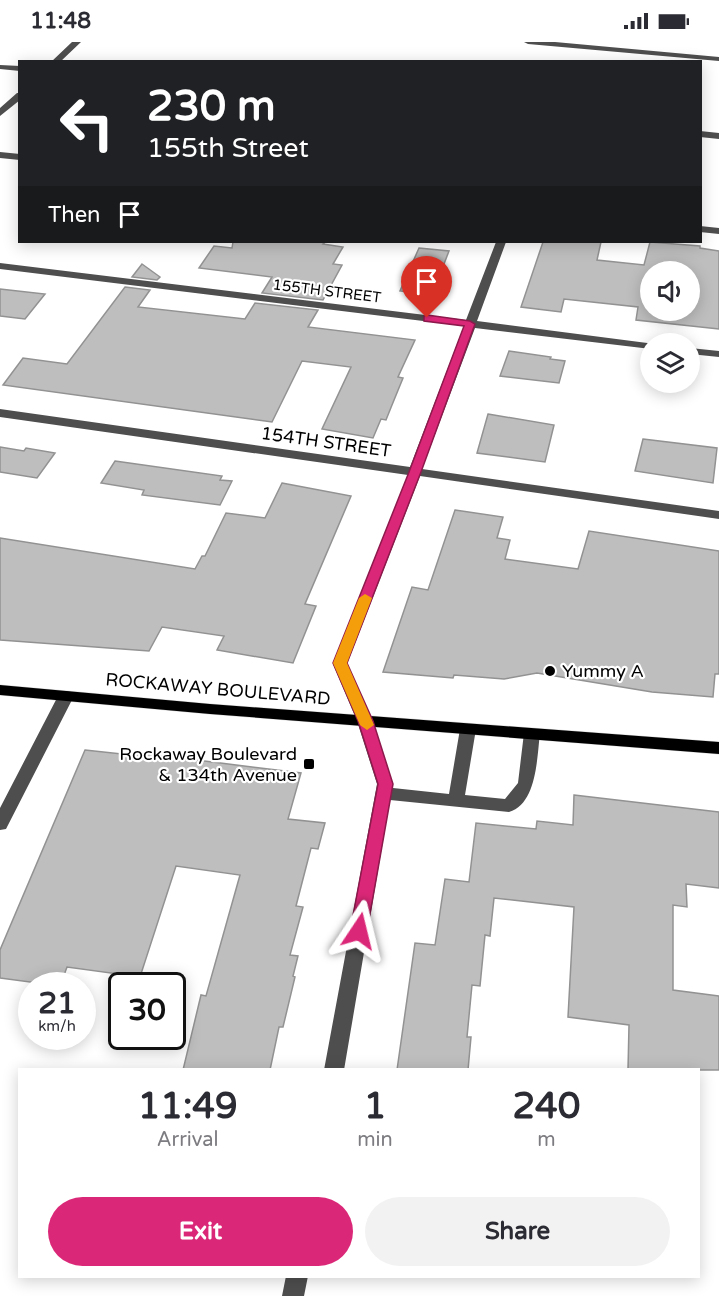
<!DOCTYPE html>
<style>
body{margin:0;font-family:"Varela Round",sans-serif;background:#f2f2f3;color:#2b2b33;height:100vh;display:flex;flex-direction:column;font-size:22px;white-space:nowrap}
*{box-sizing:border-box;margin:0}
p{font-size:20px;color:#7c7c81}
.icon{flex:none;width:33px;height:33px;fill:none;stroke:currentColor;stroke-width:2;stroke-linecap:round;stroke-linejoin:round}
.map{position:relative;flex:1;overflow:hidden}
.drawer{position:absolute;left:18px;top:1026px;width:682px;height:210px;display:flex;flex-direction:column;background:#fff;border-radius:0px;box-shadow:0 3px 15px #0003}
.drawer>*{flex:none}
.top-card{position:absolute;left:18px;top:18px;width:684px;height:183px;border-radius:0px;box-shadow:0 3px 15px #0003;background:#202124;color:#fff;overflow:hidden}
.buttons{position:absolute;left:640px;top:219px;display:grid;gap:12px}
.buttons a{display:grid;place-items:center;width:60px;height:60px;border-radius:50%;background:#fff;box-shadow:0 3px 15px #0003;font-size:30px}
.speed{position:absolute;left:18px;top:930px;display:flex;gap:12px;font-size:30px;font-weight:700;text-align:center}
.speed>*{display:grid;place-content:center;width:78px;height:78px;border-radius:50%;background:#fff;box-shadow:0 3px 15px #0003;line-height:1}
.speed small{font-size:15px;font-weight:400}
.speed .limit{border:3px solid #111;border-radius:9px;background:#fff;color:#111}
.pin{position:absolute;display:grid;place-items:center;width:51px;height:51px;color:#fff;margin:-62px -26px;border-radius:50% 50% 50% 0;rotate:-45deg;box-shadow:0 0 6px #0007}
.pin .icon{rotate:45deg}
.me{position:absolute;width:66px;margin:-33px;rotate:10deg;stroke-linejoin:round;filter:drop-shadow(0 0 4px #0008)}
.turn{display:flex;align-items:center;gap:21px;height:126px;padding:0 30px;font-size:27px}
.turn .icon{width:78px;height:78px;stroke-width:2.5}
.turn b{display:block;font-size:42px;line-height:51px}
.then{display:flex;align-items:center;height:57px;padding:0 30px;background:#0003;gap:12px;font-size:22px}
.eta{display:flex;justify-content:space-evenly;align-items:center;height:102px;text-align:center}
.eta b{font-size:36px;font-weight:800;line-height:42px}
.primary-button{display:flex;gap:12px;margin-top:auto;padding:12px 30px}
.primary-button a{flex:1;height:69px;border-radius:36px;background:#db2777;color:#fff;font-size:24px;font-weight:800;line-height:69px;text-align:center}
.primary-button a+a{background:#f2f2f3;color:#2b2b33}
.status{display:flex;justify-content:space-between;align-items:center;height:42px;padding:0 30px;background:#fff;direction:ltr}
.status svg{height:16px;fill:currentColor}
.map>svg:first-child{display:block}
</style>
<div class="status"><b>11:48</b><svg viewBox="0 0 49 12"><path d="M0 12V9h3v3zM5 12V6h3v6zM10 12V3h3v9zM15 12V0h3v12zM26 1h20v11H26zM47 4h2v5h-2z"/></svg></div>
<div class="map">
<svg width="719" height="1254" viewBox="0 0 719 1254">
<rect width="100%" height="100%" fill="#fff"/>
<!-- building -->
<path fill="#bebebe" stroke="#929292" stroke-width="1.5" fill-rule="evenodd" d="M 233,200 L 325,200 L 323,202 L 343,205 L 333,222 L 342,223 L 323,258 L 262,251 L 272,235 L 199,226 L 214,204 L 232,206 Z
M 543,200 L 601,200 L 597,218 L 644,223 L 650,200 L 700,204 L 700,206 L 719,209 L 719,287 L 636,278 L 638,265 L 564,257 L 561,270 L 521,265 ZM 651,230 L 690,230 L 690,268 L 651,268 Z
M 419,206 L 449,209 L 432,253 L 400,249 Z
M 142,222 L 160,235 L 157,238 L 132,235 Z
M 125,245 L 150,248 L 138,265 L 245,277 L 255,261 L 318,268 L 308,285 L 415,298 L 398,335 L 403,336 L 392,363 L 386,378 L 381,377 L 373,396 L 322,387 L 351,325 L 302,319 L 272,380 L 3,343 L 23,316 L 67,322 Z
M 0,247 L 45,252 L 25,277 L 0,274 Z
M 509,309 L 551,315 L 550,317 L 565,319 L 559,341 L 500,334 Z
M 488,372 L 554,383 L 545,420 L 477,411 Z
M 643,397 L 717,406 L 713,441 L 635,429 Z
M 0,405 L 24,409 L 26,406 L 55,411 L 37,436 L 0,430 Z
M 115,419 L 222,434 L 220,438 L 232,439 L 220,463 L 142,453 L 144,448 L 101,441 Z
M 282,441 L 351,454 L 305,562 L 316,564 L 293,621 L 217,608 L 224,594 L 162,585 L 149,609 L 0,598 L 0,496 L 195,527 L 202,514 L 205,514 L 226,471 L 265,476 Z
M 455,468 L 503,475 L 497,496 L 510,498 L 505,517 L 578,527 L 589,489 L 719,509 L 719,632 L 715,632 L 713,655 L 652,650 L 537,631 L 504,637 L 454,633 L 453,636 L 383,630 L 412,545 L 428,548 Z
M 85,708 L 131,713 L 132,710 L 301,731 L 288,777 L 325,781 L 318,807 L 311,806 L 296,864 L 303,865 L 290,913 L 298,914 L 293,934 L 295,935 L 283,985 L 279,985 L 270,1028 L 183,1028 L 201,953 L 206,954 L 240,833 L 176,824 L 140,935 L 67,925 L 60,944 L 0,936 L 0,908 Z
M 574,753 L 719,770 L 719,846 L 686,842 L 687,865 L 673,863 L 673,948 L 719,954 L 719,1028 L 628,1028 L 629,983 L 568,975 L 574,865 L 494,856 L 490,894 L 485,893 L 480,944 L 472,943 L 467,995 L 471,995 L 468,1028 L 397,1028 L 415,901 L 435,903 L 445,837 L 469,840 L 476,781 L 536,787 L 537,779 L 573,783 Z"/>
<g fill="none" stroke-linecap="round" stroke-linejoin="round">
<defs>
<path id="major" d="M 0,643 L 210,662 L 719,700 L 719,712 L 210,672 L 0,653 Z"/>
</defs>
<!-- major casing -->
<use href="#major" stroke="#dbdbdb" stroke-width="1"/>
<!-- minor -->
<path fill="#4e4e4e" fill-rule="evenodd" d="M 72,0 L 81,0 L 60,20 L 51,20 Z
M 524,0 L 555,0 L 719,15 L 719,19 L 528,2 Z
M 0,23 L 20,24 L 20,29 L 0,27 Z
M 17,51 L 20,51 L 20,58 L 0,74 L 0,66 Z
M 700,89 L 719,91 L 719,97 L 700,95 Z
M 0,110 L 20,112 L 20,118 L 0,116 Z
M 700,184 L 719,186 L 719,192 L 700,190 Z
M 496,200 L 506,200 L 477,279 L 655,302 L 651,302 L 651,307 L 475,286 L 422,427 L 719,469 L 719,477 L 420,434 L 347,622 L 373,679 L 393,746 L 449,752 L 460,687 L 462,683 L 474,683 L 476,687 L 465,753 L 505,757 L 518,741 L 524,691 L 526,687 L 538,687 L 540,691 C 537,715 537,762 509,770 L 390,758 L 344,1028 L 324,1028 L 377,742 L 357,679 L 333,622 L 408,433 L 0,375 L 0,367 L 410,425 L 464,284 L 0,227 L 0,221 L 466,278 Z
M 690,306 L 719,309 L 719,315 L 690,312 Z
M 66,649 L 71,650 L 74,654 L 6,787 L 0,788 L 0,766 L 58,654 L 61,650 Z
M 286,1234 L 308,1234 L 304,1254 L 282,1254 Z"/>
<!-- major -->
<use href="#major" fill="#000" fill-rule="evenodd"/>
</g>
<!-- route -->
<path fill="#db2777" stroke="#8e194d" stroke-width="1.5" d="M 427,273 L 470,279 L 475,282 L 421,430 L 347,621 L 373,679 L 393,742 L 367,889 L 364,894 L 359,896 L 353,894 L 350,889 L 378,742 L 358,679 L 333,621 L 409,430 L 464,284 L 424,279 L 424,274 Z"/>
<!-- slow -->
<path fill="#f59e0b" d="M 365,552 L 372,556 L 347,621 L 374,683 L 367,688 L 360,683 L 333,621 L 359,556 Z"/>
<!-- markers -->
<g fill="#000" stroke="#fff" stroke-width="2">
<circle cx="550" cy="629" r="6"/>
<rect x="303" y="716" width="12" height="12" rx="3"/>
</g>
<g text-anchor="middle" dominant-baseline="central" stroke-width="4.5" stroke-linejoin="round" paint-order="stroke">
<!-- far-street labels -->
<g font-size="15" fill="#000" stroke="#fff">
<text transform="translate(327 249) rotate(7)">155TH STREET</text>
</g>
<!-- street labels -->
<g font-size="18" fill="#000" stroke="#fff">
<text transform="translate(326 400) rotate(8)">154TH STREET</text>
<text transform="translate(218 647) rotate(5)">ROCKAWAY BOULEVARD</text>
</g>
<!-- poi labels -->
<g font-size="18" fill="#000" stroke="#fff" text-anchor="start">
<text x="562" y="629">Yummy A</text>
<text x="297" y="712" text-anchor="end">Rockaway Boulevard<tspan x="297" dy="21">&amp; 134th Avenue</tspan></text>
</g>
</g>
</svg>
<div class="buttons">
<a><svg class="icon" aria-label="sound" viewBox="0 0 24 24"><path d="M4 9h4l5-4v14l-5-4H4zM17 9q2 3 0 6"/></svg></a>
<a><svg class="icon" aria-label="layers" viewBox="0 0 24 24"><path d="M12 4l9 5-9 5-9-5zM3 14l9 5 9-5"/></svg></a>
</div>
<div class="speed"><div>21<small>km/h</small></div><div class="limit">30</div></div>
<div class="pin" style="left:427px;top:276px;background:#d93025"><svg class="icon" aria-label="arrive" viewBox="0 0 24 24"><path d="M6 21V4h12l-3 4 3 4H6"/></svg></div>
<svg class="me" style="left:359px;top:889px" viewBox="-20 -20 40 40"><path d="M0-17L14 15 0 8-14 15z" fill="#db2777" stroke="#fff" stroke-width="4"/></svg>
<div class="top-card">
<div class="turn"><svg class="icon" aria-label="left" viewBox="0 0 24 24"><path d="M17 20v-9H6M10 6l-5 5 5 5"/></svg><div><b>230 m</b>155th Street</div></div>
<div class="then">Then<svg class="icon" aria-label="arrive" viewBox="0 0 24 24"><path d="M6 21V4h12l-3 4 3 4H6"/></svg></div>
</div>
<section class="drawer">
<div class="eta">
<div><b>11:49</b><p>Arrival</p></div>
<div><b>1</b><p>min</p></div>
<div><b>240</b><p>m</p></div>
</div>
<div class="primary-button"><a>Exit</a><a>Share</a></div>
</section>
</div>
